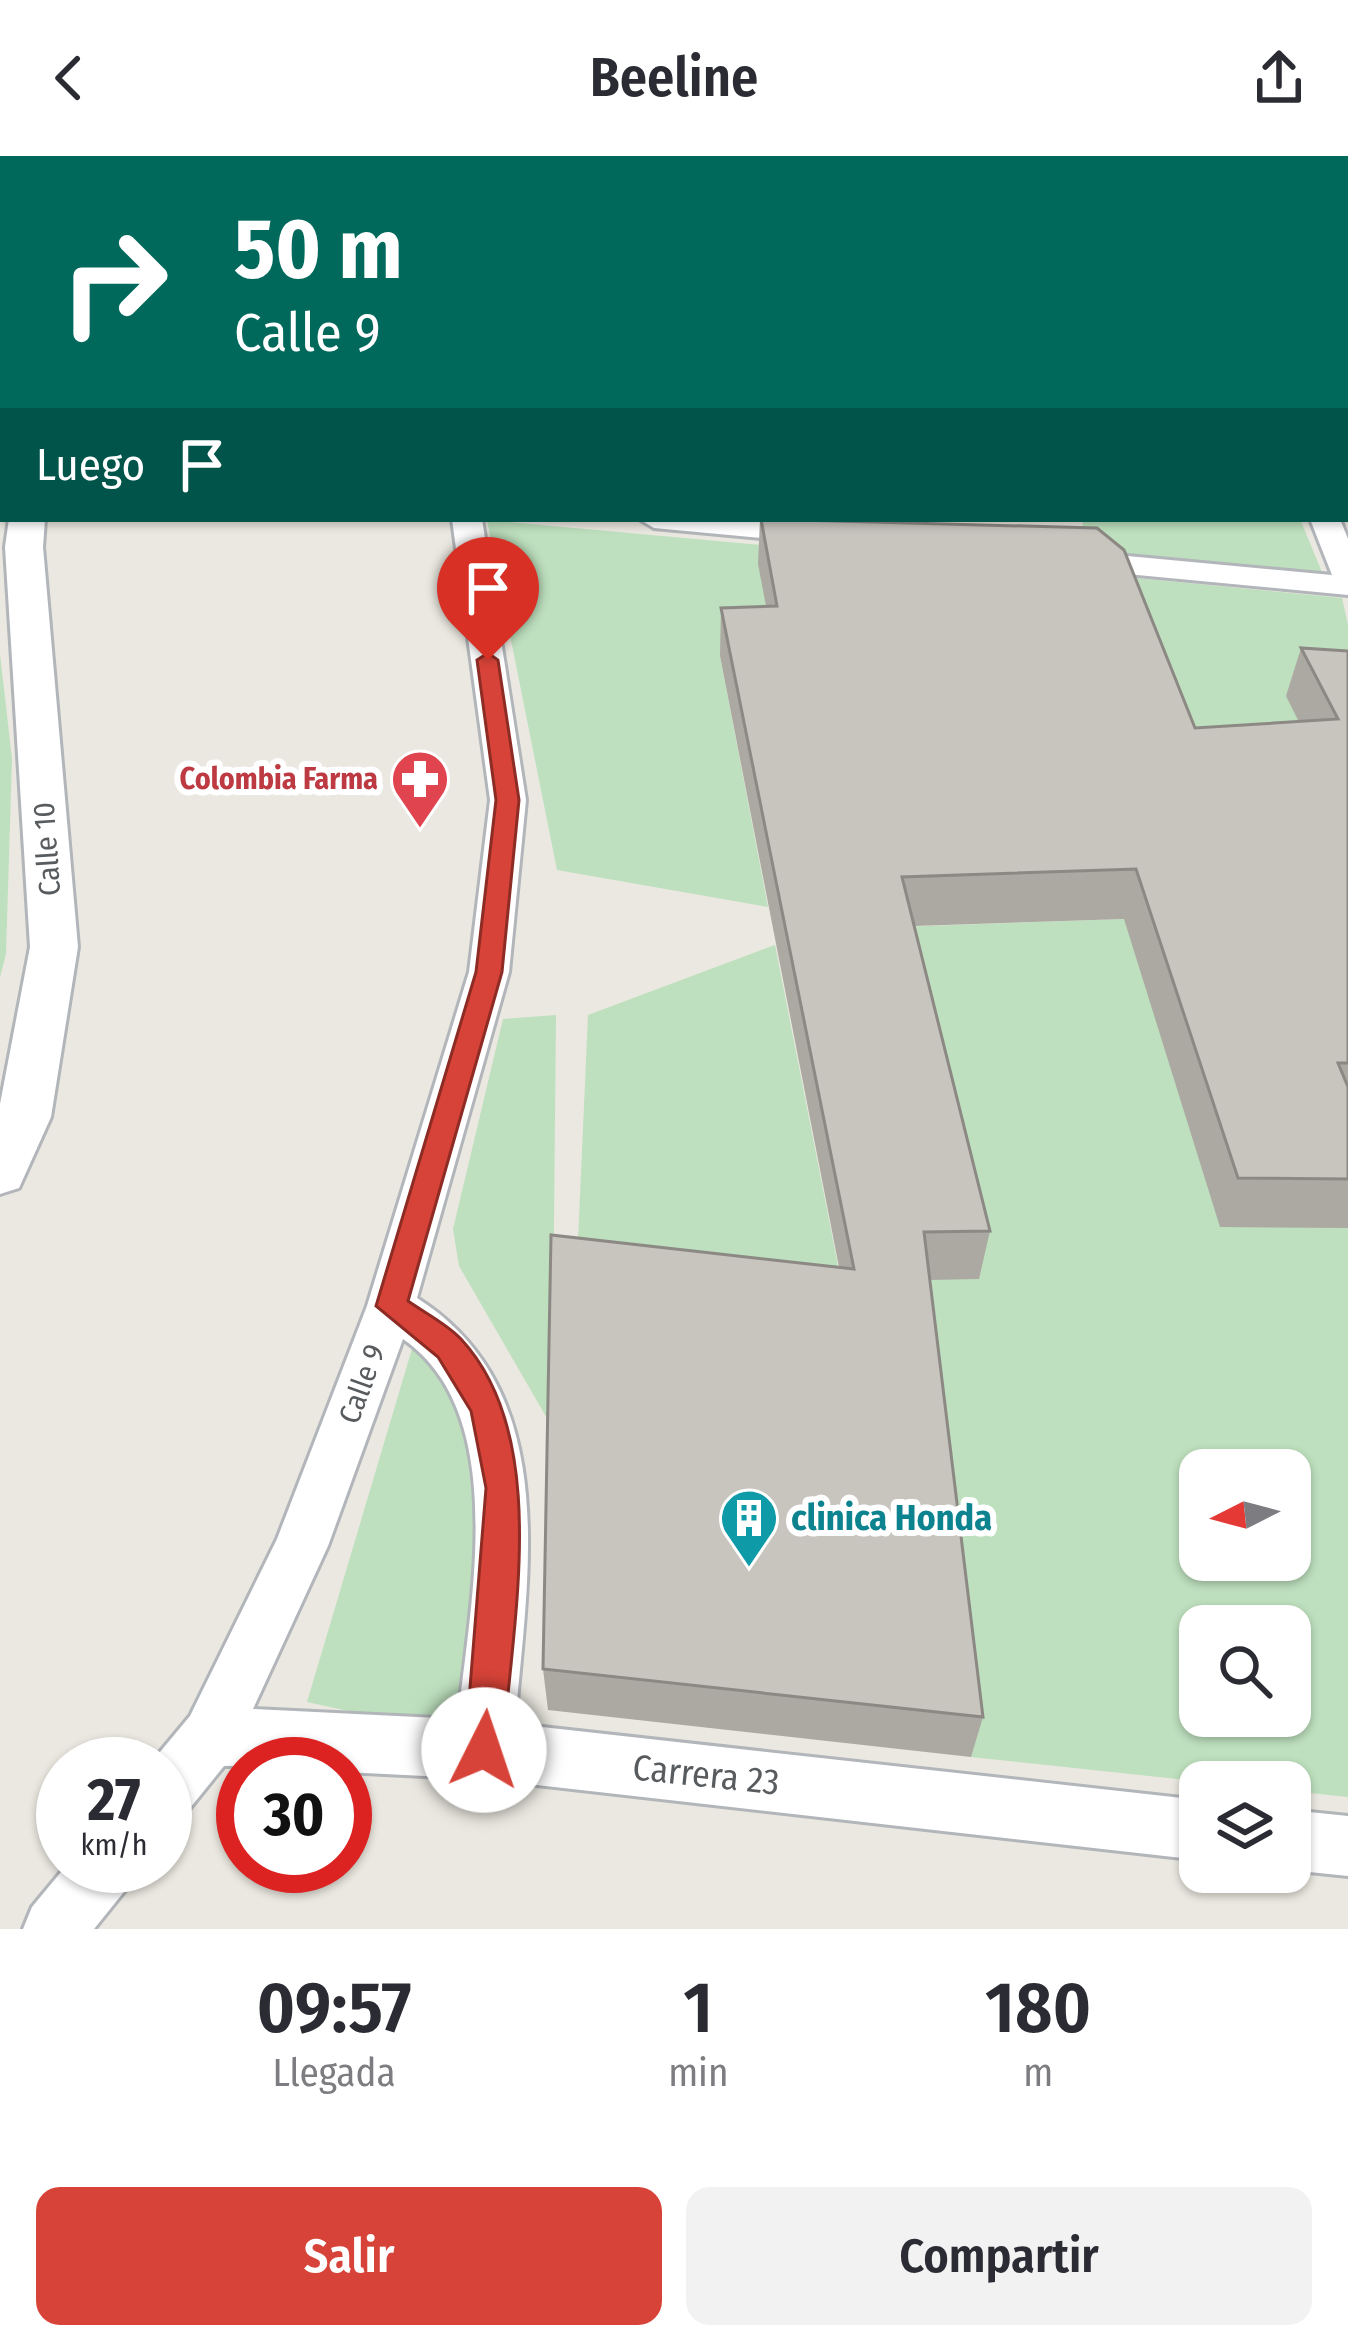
<!DOCTYPE html>
<html lang="es">
<style>
body{margin:0;font-family:"Fira Sans Condensed",sans-serif;background:#f2f2f3;color:#2b2b33;height:100vh;display:flex;flex-direction:column;font-size:45px;white-space:nowrap}
*{box-sizing:border-box;margin:0}
p{font-size:39px;color:#7c7c81}
.icon{flex:none;width:66px;height:66px;fill:none;stroke:currentColor;stroke-width:2;stroke-linecap:round;stroke-linejoin:round}
.map{position:relative;height:1773px;overflow:hidden}
.drawer{display:flex;flex-direction:column;background:#fff;flex:1}
.drawer>*{flex:none}
.guide{position:absolute;left:0px;top:0px;width:1350px;height:366px;box-shadow:0 3px 9px #0004;background:#00695c;color:#fff;overflow:hidden}
.needle{width:78px;rotate:264deg}
.fabs{position:absolute;left:1179px;top:1293px;display:grid;gap:24px}
.fabs a{display:grid;place-items:center;width:132px;height:132px;border-radius:24px;background:#fff;box-shadow:0 3px 9px #0004;font-size:60px}
.speed{position:absolute;left:36px;top:1581px;display:flex;gap:24px;font-size:60px;font-weight:700;text-align:center}
.speed>*{display:grid;place-content:center;width:156px;height:156px;border-radius:50%;background:#fff;box-shadow:0 3px 9px #0004;line-height:1}
.speed small{font-size:30px;font-weight:400}
.speed .limit{border:18px solid #d22;background:#fff;color:#111}
.pin{position:absolute;display:grid;place-items:center;width:102px;height:102px;color:#fff;margin:-123px -51px;border-radius:50% 50% 50% 0;rotate:-45deg;box-shadow:0 0 12px #0007}
.pin .icon{rotate:45deg}
.me{position:absolute;width:132px;margin:-66px;rotate:4deg;stroke-linejoin:round;filter:drop-shadow(0 0 9px #0008)}
.turn{display:flex;align-items:center;gap:42px;height:252px;padding:0 36px;font-size:54px}
.turn .icon{width:156px;height:156px;stroke-width:2.5}
.turn b{display:block;font-size:84px;line-height:102px}
.then{display:flex;align-items:center;height:114px;padding:0 36px;background:#0003;gap:24px;font-size:45px}
.eta{display:flex;justify-content:space-evenly;align-items:center;height:204px;text-align:center}
.eta b{font-size:72px;font-weight:600;line-height:84px}
.action{display:flex;gap:24px;margin-top:auto;padding:24px 36px}
.action a{flex:1;height:138px;border-radius:24px;background:#d74338;color:#fff;font-size:48px;font-weight:600;line-height:138px;text-align:center}
.action a+a{background:#f2f2f3;color:#2b2b33}
header{display:flex;justify-content:space-between;align-items:center;height:156px;padding:0 36px;background:#fff;font-size:54px;font-weight:600}
.map>svg:first-child{display:block}
</style>
<header><svg class="icon" aria-label="back" viewBox="0 0 24 24"><path d="M15 5l-7 7 7 7"/></svg>Beeline<svg class="icon" aria-label="share" viewBox="0 0 24 24"><path d="M12 15V3M7 8l5-5 5 5M5 13v7h14v-7"/></svg></header>
<div class="map">
<svg width="1348" height="1773" viewBox="0 0 1348 1773">
<rect width="100%" height="100%" fill="#eae8e0"/>
<!-- green -->
<path fill="#bee0be" fill-rule="evenodd" d="M 422,0 L 1029,0 L 1033,3 L 423,3 Z
M 1082,363 L 1300,363 L 1324,421 L 1086,397 Z
M 487,364 L 1014,412 L 769,459 L 720,500 L 768,751 L 557,714 Z
M 1086,417 L 1342,442 L 1348,469 L 1348,665 L 1216,619 Z
M 0,498 L 12,603 L 6,798 L 0,821 Z
M 1124,763 L 1348,1072 L 1348,1641 L 1290,1635 L 1290,1626 L 1205,1626 L 971,1601 L 921,1169 L 577,1108 L 588,859 L 775,789 L 841,1125 L 896,771 ZM 1200,1314 L 1290,1314 L 1290,1404 L 1200,1404 ZM 1200,1470 L 1290,1470 L 1290,1560 L 1200,1560 Z
M 556,859 L 552,1271 L 459,1110 L 453,1073 L 503,863 Z
M 412,1193 L 435,1197 L 462,1230 L 492,1349 L 463,1580 L 307,1546 Z"/>
<g fill="none" stroke-linecap="round" stroke-linejoin="round">
<defs>
<path id="minor" d="M 395,0 L 417,0 L 418,3 L 396,3 Z
M 1173,0 L 1195,0 L 1196,3 L 1174,3 Z
M 1347,61 L 1348,61 L 1348,75 L 1347,75 Z
M 1347,250 L 1348,250 L 1348,266 L 1347,266 Z
M 452,363 L 482,363 L 526,644 L 509,816 L 417,1142 C 564,1235 527,1421 515,1568 L 1200,1644 L 1200,1704 L 484,1623 L 345,1616 L 345,1608 L 224,1610 L 186,1657 L 165,1666 L 165,1608 L 150,1608 L 190,1560 L 277,1383 L 367,1150 L 469,816 L 490,644 ZM 403,1183 C 512,1258 469,1452 458,1563 L 253,1553 L 328,1390 Z
M 639,363 C 676,363 807,354 829,378 L 814,387 L 654,372 Z
M 1310,363 L 1340,363 L 1348,383 L 1348,439 L 1074,413 L 1059,404 L 1074,395 L 1332,419 Z
M 1290,1654 L 1348,1660 L 1348,1720 L 1290,1714 Z
M 66,1710 L 136,1710 L 127,1732 L 94,1773 L 23,1773 L 32,1751 Z"/>
<path id="tertiary" d="M 46,0 L 72,0 L 74,3 L 48,3 Z
M 9,363 L 45,363 L 43,391 L 78,791 L 51,961 L 19,1032 L 0,1038 L 0,948 L 30,791 L 5,391 Z"/>
</defs>
<!-- minor casing -->
<use href="#minor" stroke="#b2b5b9" stroke-width="6"/>
<!-- tertiary casing -->
<use href="#tertiary" stroke="#b2b5b9" stroke-width="6"/>
<!-- minor -->
<use href="#minor" fill="#fff" fill-rule="evenodd"/>
<!-- tertiary -->
<use href="#tertiary" fill="#fff" fill-rule="evenodd"/>
</g>
<!-- wall -->
<path fill="#aca9a3" d="M 760,363 L 1195,572 L 1299,566 L 1286,540 L 1301,492 L 1348,495 L 1348,1072 L 1220,1071 L 1124,763 L 914,770 L 990,1075 L 979,1123 L 930,1124 L 983,1561 L 971,1601 L 548,1554 L 543,1513 L 839,1111 L 720,500 L 721,452 L 766,450 L 758,408 Z"/>
<!-- shaded-wall -->
<path fill="#8c8985" d="M 3,266 L 3,298 L 0,304 L 0,272 Z"/>
<!-- building -->
<path fill="#c8c4be" stroke="#8c8985" stroke-width="3" d="M 1062,0 L 1179,0 L 1180,3 L 1062,3 Z
M 0,174 L 3,174 L 3,266 L 0,272 Z
M 761,363 L 1097,372 L 1124,394 L 1195,572 L 1338,563 L 1301,492 L 1348,495 L 1348,907 L 1338,907 L 1348,931 L 1348,1023 L 1238,1022 L 1136,713 L 902,721 L 990,1075 L 924,1076 L 983,1561 L 543,1513 L 551,1079 L 854,1113 L 721,452 L 777,450 Z"/>
<!-- route -->
<path fill="#d74338" stroke="#8c2c24" stroke-width="3" d="M 488,497 L 498,504 L 519,644 L 502,816 L 408,1145 C 425,1157 447,1168 461,1183 C 553,1282 511,1471 503,1594 L 497,1608 L 484,1613 L 470,1608 L 465,1594 L 486,1332 L 471,1255 L 438,1201 L 376,1150 L 476,816 L 496,644 L 477,504 Z"/>
<!-- icons -->
<defs>
<symbol id="pharmacy-pin" viewBox="-11 -11 22 30"><path d="M0 17L-7.5 6A9.5 9.5 0 1 1 7.5 6Z" fill="#e0444e" stroke="#fff"/><path d="M-2-6h4v4h4v4h-4v4h-4v-4h-4v-4h4Z" fill="#fff"/></symbol>
<symbol id="building-pin" viewBox="-11 -11 22 30"><path d="M0 17L-7.5 6A9.5 9.5 0 1 1 7.5 6Z" fill="#0f9aa8" stroke="#fff"/><path d="M-4-6H4V6H1V3H-1V6H-4ZM-2.5-4.3h1.7v1.8h-1.7ZM.8-4.3h1.7v1.8H.8ZM-2.5-1h1.7V.8h-1.7ZM.8-1h1.7V.8H.8Z" fill="#fff"/></symbol>
</defs>
<g fill-rule="evenodd">
<use href="#pharmacy-pin" x="387" y="590" width="66" height="90"/>
<use href="#building-pin" x="716" y="1329" width="66" height="90"/>
</g>
<g text-anchor="middle" dominant-baseline="central" stroke-width="12" stroke-linejoin="round" paint-order="stroke">
<!-- health labels -->
<g font-size="30" font-weight="bold" fill="#be3a42" stroke="#fff" text-anchor="end">
<text x="378" y="623">Colombia Farma</text>
</g>
<!-- street labels -->
<g font-size="30" fill="#585c5f" stroke="#fff">
<text transform="translate(47 693) rotate(-94)">Calle 10</text>
<text transform="translate(362 1228) rotate(-70)">Calle 9</text>
</g>
<!-- near-culture labels -->
<g font-size="36" font-weight="bold" fill="#0d838f" stroke="#fff" text-anchor="start">
<text x="791" y="1362">clinica Honda</text>
</g>
<!-- near-street labels -->
<g font-size="36" fill="#585c5f" stroke="#fff">
<text transform="translate(706 1619) rotate(6)">Carrera 23</text>
</g>
</g>
</svg>
<div class="fabs">
<a><svg class="needle" viewBox="-14 -14 28 28"><path d="M0-13l5 13h-10z" fill="#e53935"/><path d="M0 13l5-13h-10z" fill="#7c7c81"/></svg></a>
<a><svg class="icon" aria-label="search" viewBox="0 0 24 24"><circle cx="10" cy="10" r="6"/><path d="M15 15l6 6"/></svg></a>
<a><svg class="icon" aria-label="layers" viewBox="0 0 24 24"><path d="M12 4l9 5-9 5-9-5zM3 14l9 5 9-5"/></svg></a>
</div>
<div class="speed"><div>27<small>km/h</small></div><div class="limit">30</div></div>
<div class="pin" style="left:488px;top:504px;background:#d93025"><svg class="icon" aria-label="arrive" viewBox="0 0 24 24"><path d="M6 21V4h12l-3 4 3 4H6"/></svg></div>
<svg class="me" style="left:484px;top:1594px" viewBox="-20 -20 40 40"><circle r="19" fill="#fff"/><path d="M0-13L10 11 0 6-10 11z" fill="#d74338"/></svg>
<div class="guide">
<div class="turn"><svg class="icon" aria-label="right" viewBox="0 0 24 24"><path d="M7 20v-9h11M14 6l5 5-5 5"/></svg><div><b>50 m</b>Calle 9</div></div>
<div class="then">Luego<svg class="icon" aria-label="arrive" viewBox="0 0 24 24"><path d="M6 21V4h12l-3 4 3 4H6"/></svg></div>
</div>
</div>
<section class="drawer">
<div class="eta">
<div><b>09:57</b><p>Llegada</p></div>
<div><b>1</b><p>min</p></div>
<div><b>180</b><p>m</p></div>
</div>
<div class="action"><a>Salir</a><a>Compartir</a></div>
</section>
